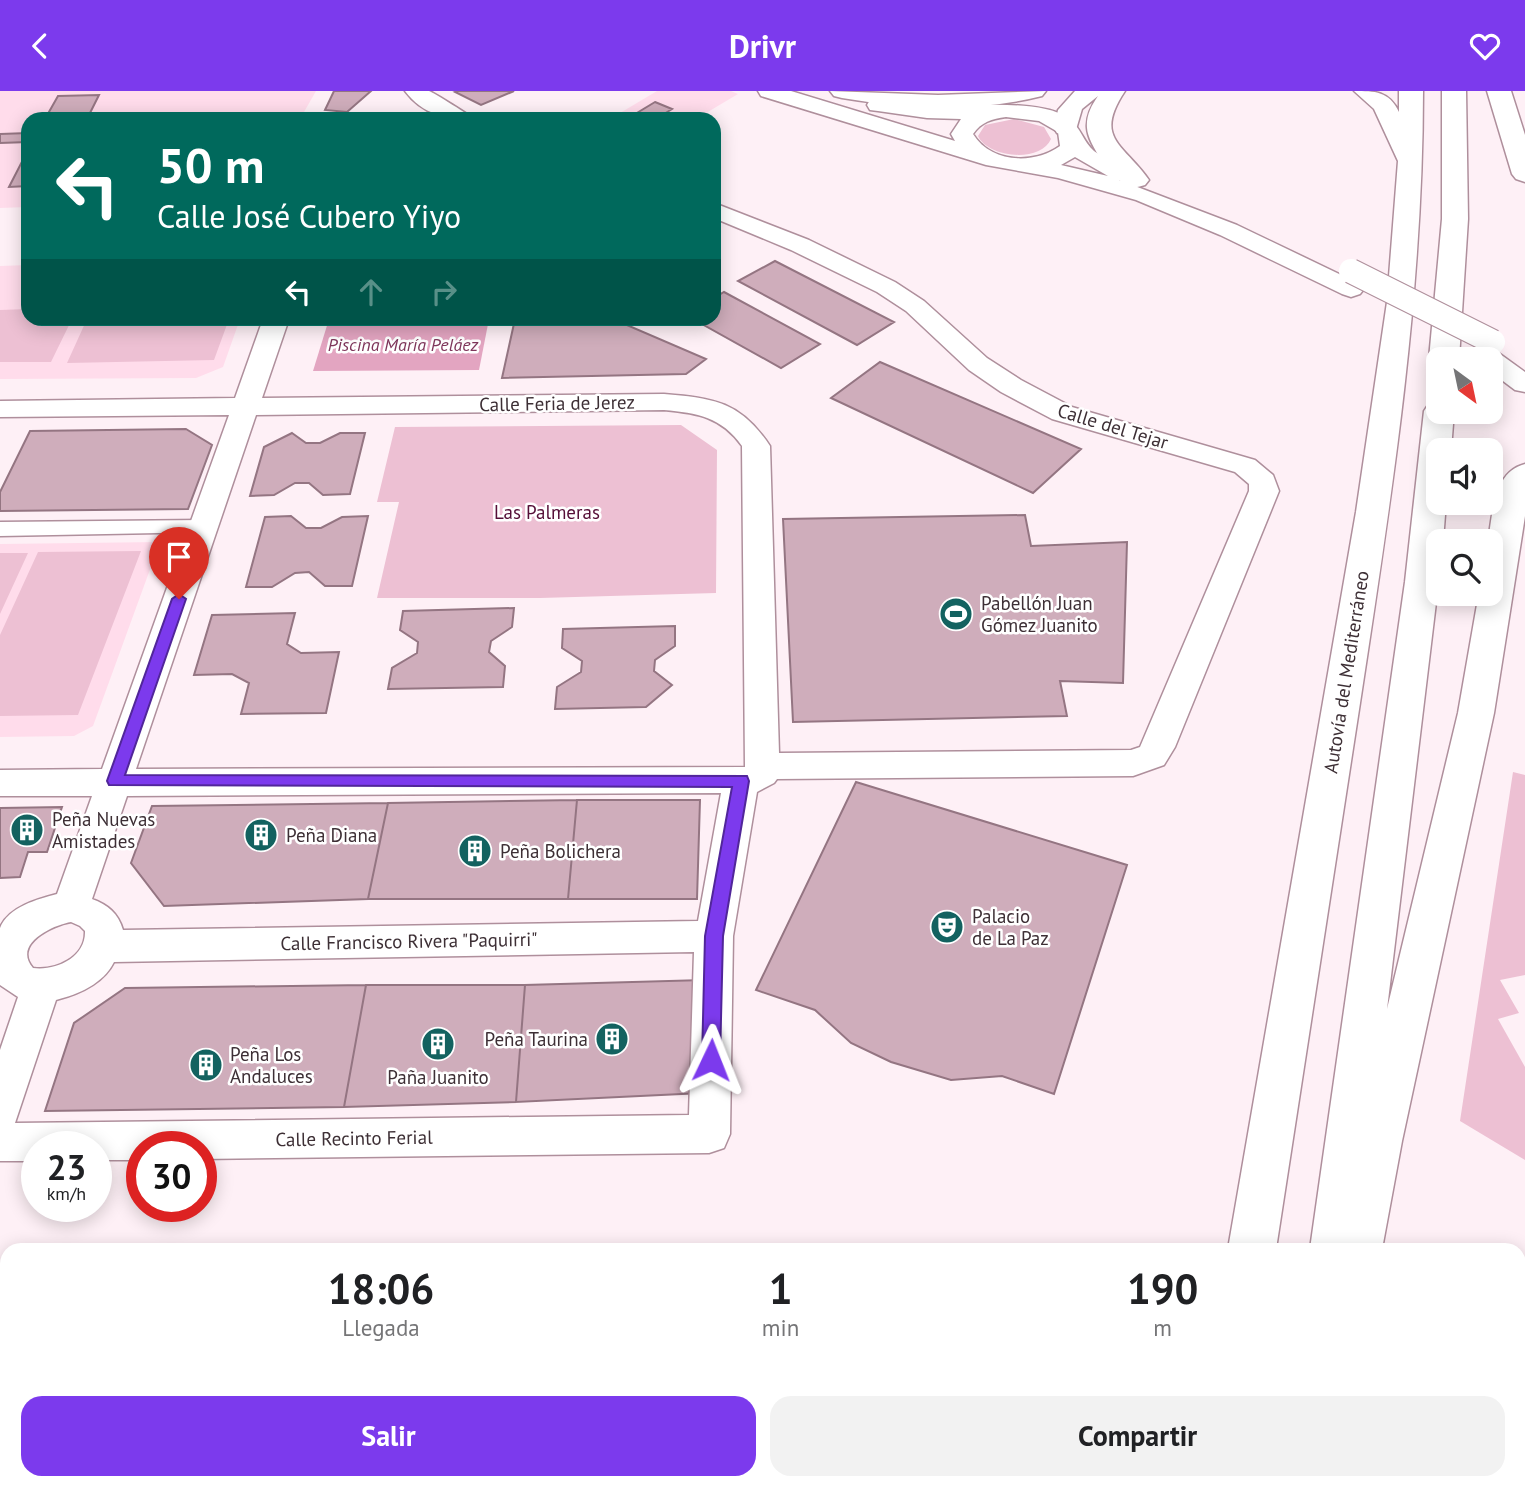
<!DOCTYPE html>
<html lang="es">
<meta charset="utf-8">
<style>
body{margin:0;font-family:"PT Sans",sans-serif;background:#f2f2f2;color:#202124;height:100vh;display:flex;flex-direction:column;font-size:26px;white-space:nowrap}
*{box-sizing:border-box;margin:0}
p{font-size:23px;color:#757577}
.icon{flex:none;width:38px;height:38px;fill:none;stroke:currentColor;stroke-width:2;stroke-linecap:round;stroke-linejoin:round}
.map{position:relative;flex:1;overflow:hidden}
.side{position:absolute;left:0px;top:1152px;width:1526px;height:247px;display:flex;flex-direction:column;background:#fff;border-radius:21px 21px 0 0;box-shadow:0 4px 18px #0003}
.side>*{flex:none}
.banner{position:absolute;left:21px;top:21px;width:700px;height:214px;border-radius:21px;box-shadow:0 4px 18px #0003;background:#00695c;color:#fff;overflow:hidden}
.needle{width:46px;rotate:147deg}
.buttons{position:absolute;left:1426px;top:256px;display:grid;gap:14px}
.buttons a{display:grid;place-items:center;width:77px;height:77px;border-radius:14px;background:#fff;box-shadow:0 4px 18px #0003;font-size:35px}
.speed{position:absolute;left:21px;top:1040px;display:flex;gap:14px;font-size:35px;font-weight:700;text-align:center}
.speed>*{display:grid;place-content:center;width:91px;height:91px;border-radius:50%;background:#fff;box-shadow:0 4px 18px #0003;line-height:1}
.speed small{font-size:18px;font-weight:400}
.speed .limit{border:10px solid #d22;background:#fff;color:#111}
.pin{position:absolute;display:grid;place-items:center;width:60px;height:60px;color:#fff;margin:-72px -30px;border-radius:50% 50% 50% 0;rotate:-45deg;box-shadow:0 0 7px #0007}
.pin .icon{rotate:45deg}
.me{position:absolute;width:77px;margin:-38px;rotate:2deg;stroke-linejoin:round;filter:drop-shadow(0 0 5px #0008)}
.turn{display:flex;align-items:center;gap:24px;height:147px;padding:0 21px;font-size:32px}
.turn .icon{width:91px;height:91px;stroke-width:2.5}
.turn b{display:block;font-size:49px;line-height:60px}
.lanes{display:flex;align-items:center;height:66px;padding:0 21px;background:#0003;justify-content:center;gap:35px;direction:ltr}
.lanes .off{opacity:.35}
.eta{display:flex;justify-content:space-evenly;align-items:center;height:119px;text-align:center}
.eta b{font-size:42px;font-weight:700;line-height:49px}
.primary-button{display:flex;gap:14px;margin-top:auto;padding:14px 21px}
.primary-button a{flex:1;height:80px;border-radius:21px;background:#7c3aed;color:#fff;font-size:28px;font-weight:700;line-height:80px;text-align:center}
.primary-button a+a{background:#f2f2f2;color:#202124}
header{display:flex;justify-content:space-between;align-items:center;height:91px;padding:0 21px;background:#7c3aed;color:#fff;font-size:32px;font-weight:700}
.map>svg:first-child{display:block}
</style>
<header><svg class="icon" aria-label="back" viewBox="0 0 24 24"><path d="M15 5l-7 7 7 7"/></svg>Drivr<svg class="icon" aria-label="heart" viewBox="0 0 24 24"><path d="M12 20l-8-8c-3-5 5-10 8-4 3-6 11-1 8 4z"/></svg></header>
<div class="map">
<svg width="1525" height="1397" viewBox="0 0 1525 1397">
<rect width="100%" height="100%" fill="#fef0f6"/>
<!-- built -->
<path fill="#ffdceb" d="M 0,0 L 316,0 L 300,28 L 28,28 L 28,116 L 0,117 Z
M 657,0 L 731,0 L 738,3 L 696,28 L 610,28 Z
M 28,174 L 28,228 L 240,228 L 223,276 L 196,287 L 0,288 L 0,175 Z
M 160,451 L 93,635 L 74,645 L 0,646 L 0,453 Z"/>
<!-- green -->
<path fill="#edc0d3" d="M 1014,28 L 1044,36 L 1051,48 C 1041,72 988,67 978,45 L 985,34 Z
M 28,218 L 28,228 L 72,228 L 51,271 L 0,271 L 0,219 Z
M 87,228 L 229,228 L 214,269 L 67,272 Z
M 681,334 L 717,359 L 716,502 L 540,507 L 377,507 L 399,411 L 377,411 L 395,336 Z
M 141,460 L 78,624 L 0,625 L 0,544 L 38,461 Z
M 0,462 L 28,462 L 0,523 Z
M 1513,681 L 1525,684 L 1525,884 L 1500,889 L 1519,922 L 1498,928 L 1525,976 L 1525,1069 L 1460,1030 Z"/>
<!-- water -->
<path fill="#e3a5c1" d="M 329,228 L 489,228 L 479,279 L 313,280 Z"/>
<g fill="none" stroke-linecap="round" stroke-linejoin="round">
<!-- river -->
<path fill="#e3a5c1" fill-rule="evenodd" d="M 1519,1273 L 1525,1275 L 1525,1375 L 1519,1373 Z"/>
</g>
<!-- building -->
<path fill="#cfadbb" stroke="#947582" stroke-width="2" d="M 334,0 L 371,0 L 347,21 L 325,19 Z
M 458,0 L 514,0 L 481,14 L 455,1 Z
M 99,4 L 87,28 L 45,28 L 58,5 Z
M 655,11 L 672,18 L 656,28 L 627,28 Z
M 28,42 L 28,51 L 0,52 L 0,43 Z
M 28,59 L 28,95 L 9,96 Z
M 775,170 L 894,231 L 857,254 L 738,190 Z
M 724,201 L 820,253 L 781,277 L 693,228 L 714,228 L 714,207 Z
M 515,228 L 613,228 L 706,268 L 686,283 L 502,287 Z
M 880,271 L 1081,358 L 1033,402 L 831,307 Z
M 186,338 L 212,354 L 188,418 L 0,420 L 0,401 L 30,340 Z
M 292,342 L 306,352 L 320,352 L 340,342 L 365,342 L 350,403 L 323,404 L 309,392 L 295,392 L 274,404 L 250,405 L 264,356 Z
M 1025,424 L 1031,455 L 1127,451 L 1123,592 L 1060,590 L 1067,625 L 793,631 L 783,428 Z
M 291,425 L 306,437 L 321,437 L 342,426 L 368,425 L 352,495 L 325,495 L 309,481 L 295,482 L 272,496 L 246,496 L 265,426 Z
M 514,517 L 512,536 L 491,550 L 489,561 L 505,575 L 503,596 L 388,598 L 392,577 L 417,562 L 418,551 L 400,539 L 403,520 Z
M 295,522 L 287,553 L 301,562 L 339,561 L 326,622 L 241,623 L 249,592 L 232,583 L 194,584 L 212,524 Z
M 675,535 L 675,555 L 655,569 L 654,580 L 672,594 L 646,616 L 555,618 L 557,596 L 581,581 L 582,570 L 562,557 L 563,538 Z
M 856,691 L 1127,774 L 1054,1003 L 1002,985 L 951,989 L 891,971 L 851,952 L 815,919 L 756,899 Z
M 577,709 L 568,808 L 368,808 L 388,712 Z
M 577,709 L 700,709 L 697,808 L 568,808 Z
M 388,712 L 368,808 L 164,815 L 131,772 L 152,715 Z
M 62,716 L 47,761 L 28,761 L 20,786 L 0,787 L 0,717 Z
M 704,889 L 702,1002 L 516,1011 L 525,894 Z
M 366,894 L 344,1016 L 45,1020 L 74,932 L 125,897 Z
M 366,894 L 525,894 L 516,1011 L 344,1016 Z"/>
<g fill="none" stroke-linecap="round" stroke-linejoin="round">
<defs>
<path id="service" d="M 0,1237 L 7,1237 L 7,1259 L 0,1259 Z"/>
<path id="pedestrian" d="M 204,429 L 212,431 L 215,436 L 212,441 L 0,445 L 0,431 Z"/>
<path id="minor" d="M 405,0 C 412,0 423,0 429,0 C 433,1 472,26 474,28 C 446,28 423,24 405,0 Z
M 758,0 L 791,0 L 955,50 L 951,43 L 961,28 L 927,27 L 878,20 L 870,19 L 867,14 L 870,9 L 878,8 C 895,10 914,14 931,15 C 967,16 1040,7 1068,27 C 1081,36 1083,51 1094,60 C 1105,68 1122,70 1130,82 L 1127,87 L 1119,89 L 1237,134 L 1360,193 L 1364,198 L 1360,203 L 1351,206 L 1342,203 L 1220,144 L 1136,109 L 1058,87 L 986,74 L 761,5 ZM 1006,26 L 1039,30 L 1058,41 L 1060,55 C 1034,74 991,72 973,43 C 981,31 992,28 1006,26 ZM 1075,66 L 1108,85 L 1061,74 Z
M 714,112 L 809,149 L 895,191 L 924,210 L 987,267 L 1021,289 L 1072,316 L 1255,369 L 1273,384 L 1279,400 L 1175,656 L 1164,674 L 1133,685 L 777,688 L 774,692 L 757,701 L 733,845 L 730,1043 L 724,1057 L 709,1062 L 201,1068 L 201,1055 L 142,1055 L 142,1069 L 96,1069 L 96,1055 L 37,1055 L 37,1070 L 0,1070 L 0,959 L 18,906 L 0,894 C 0,880 0,850 0,837 C 8,816 38,808 57,803 L 92,705 L 0,705 L 0,679 L 102,678 L 229,324 L 0,326 L 0,310 L 235,307 L 263,228 L 289,228 L 262,307 L 664,303 C 714,307 741,311 770,355 L 779,662 L 1131,659 L 1140,656 L 1249,400 L 1249,393 L 1235,381 L 1052,328 L 1001,301 L 969,279 L 906,220 L 877,201 L 791,159 L 714,127 ZM 664,319 C 697,322 722,326 742,355 L 745,676 L 136,678 L 256,324 ZM 721,702 L 698,830 L 123,839 C 118,822 108,814 92,808 L 127,705 ZM 71,831 L 80,835 L 85,840 C 86,867 55,880 33,877 C 12,853 53,834 71,831 ZM 694,861 L 689,1024 L 15,1032 L 56,909 C 79,903 103,893 114,871 Z
M 1491,261 L 1500,263 L 1525,281 L 1525,301 L 1515,299 L 1491,281 L 1491,268 L 1479,268 L 1482,263 Z
M 840,1391 L 890,1391 L 888,1397 L 838,1397 Z"/>
<path id="motorway" d="M 830,0 L 938,4 L 1046,0 L 1042,5 C 974,22 910,18 842,7 L 834,5 Z
M 1075,0 L 1125,0 C 1093,48 1124,53 1149,89 L 1145,94 C 1139,96 1134,97 1128,95 C 1113,88 1088,54 1087,37 C 1086,25 1091,15 1098,5 L 1082,18 L 1075,42 L 1066,44 L 1057,42 L 1054,37 L 1058,19 Z
M 1354,0 C 1375,0 1389,0 1399,21 L 1399,0 L 1423,0 C 1423,206 1391,409 1360,612 C 1332,794 1304,976 1276,1158 L 1228,1158 L 1356,421 L 1387,211 L 1398,70 L 1374,18 Z
M 1442,0 L 1466,0 L 1468,128 L 1459,268 L 1438,268 L 1438,275 L 1434,274 L 1429,268 L 1442,128 Z
M 1487,0 L 1511,0 L 1525,44 L 1525,91 L 1516,88 L 1512,83 Z
M 1438,311 L 1438,320 L 1454,320 L 1451,359 L 1438,359 L 1438,411 L 1446,411 L 1443,450 L 1438,450 L 1438,495 L 1387,918 L 1458,622 L 1479,502 L 1491,502 L 1491,450 L 1488,450 C 1493,422 1493,381 1525,373 L 1525,425 L 1494,622 L 1402,1050 L 1382,1158 L 1310,1158 L 1405,491 L 1424,320 L 1428,314 Z
M 1186,1391 L 1240,1391 L 1239,1397 L 1185,1397 Z
M 1285,1391 L 1339,1391 L 1338,1397 L 1284,1397 Z"/>
</defs>
<!-- service casing -->
<use href="#service" stroke="#af8f9c" stroke-width="2"/>
<!-- pedestrian casing -->
<use href="#pedestrian" stroke="#af8f9c" stroke-width="3"/>
<!-- minor casing -->
<use href="#minor" stroke="#af8f9c" stroke-width="3"/>
<!-- motorway casing -->
<use href="#motorway" stroke="#af8f9c" stroke-width="3"/>
<!-- service -->
<use href="#service" fill="#fff" fill-rule="evenodd"/>
<!-- pedestrian -->
<use href="#pedestrian" fill="#fff" fill-rule="evenodd"/>
<!-- minor -->
<use href="#minor" fill="#fff" fill-rule="evenodd"/>
<!-- motorway -->
<use href="#motorway" fill="#fff" fill-rule="evenodd"/>
<defs>
<path id="minor-bridge" d="M 1351,180 L 1493,251"/>
</defs>
<!-- minor-bridge casing -->
<use href="#minor-bridge" stroke="#af8f9c" stroke-width="26" stroke-linecap="butt"/>
<!-- minor-bridge -->
<use href="#minor-bridge" stroke="#fff" stroke-width="24"/>
</g>
<!-- route -->
<path fill="#7c3aed" stroke="#51269a" stroke-width="2" d="M 179,503 L 186,508 L 125,684 L 747,685 L 749,690 L 723,845 L 720,969 L 717,975 L 711,977 L 704,975 L 702,969 L 705,845 L 732,696 L 109,694 L 107,690 L 172,508 Z"/>
<!-- icons -->
<defs>
<symbol id="stadium-disc" viewBox="-11 -11 22 22"><circle r="9.5" fill="#136260" stroke="#fff"/><path d="M0-5a6.5 5 0 1 0 0 10a6.5 5 0 1 0 0-10ZM-3.5-1.8h7v3.6h-7Z" fill="#fff"/></symbol>
<symbol id="building-disc" viewBox="-11 -11 22 22"><circle r="9.5" fill="#136260" stroke="#fff"/><path d="M-4-6H4V6H1V3H-1V6H-4ZM-2.5-4.3h1.7v1.8h-1.7ZM.8-4.3h1.7v1.8H.8ZM-2.5-1h1.7V.8h-1.7ZM.8-1h1.7V.8H.8Z" fill="#fff"/></symbol>
<symbol id="theatre-disc" viewBox="-11 -11 22 22"><circle r="9.5" fill="#136260" stroke="#fff"/><path d="M-5-5.5Q0-4 5-5.5V0Q5 5 0 6Q-5 5-5 0ZM-3.3-2.5H-1v1.5H-3.3ZM1-2.5H3.3v1.5H1ZM-2.8 1Q0 5.5 2.8 1Z" fill="#fff"/></symbol>
</defs>
<g fill-rule="evenodd">
<use href="#stadium-disc" x="937" y="504" width="38" height="38"/>
<use href="#building-disc" x="8" y="720" width="38" height="38"/>
<use href="#building-disc" x="242" y="725" width="38" height="38"/>
<use href="#building-disc" x="456" y="741" width="38" height="38"/>
<use href="#theatre-disc" x="928" y="817" width="38" height="38"/>
<use href="#building-disc" x="593" y="929" width="38" height="38"/>
<use href="#building-disc" x="419" y="934" width="38" height="38"/>
<use href="#building-disc" x="187" y="955" width="38" height="38"/>
</g>
<g text-anchor="middle" dominant-baseline="central" stroke-width="5" stroke-linejoin="round" paint-order="stroke">
<!-- far-water labels -->
<g font-size="18" font-style="italic" fill="#7f365b" stroke="#fff">
<text x="403" y="253">Piscina María Peláez</text>
</g>
<!-- street labels -->
<g font-size="19" fill="#3d2f35" stroke="#fff">
<text transform="translate(557 312) rotate(-1)">Calle Feria de Jerez</text>
<text transform="translate(1113 335) rotate(17)">Calle del Tejar</text>
<text transform="translate(1346 581) rotate(-81)">Autovía del Mediterráneo</text>
<text transform="translate(409 850) rotate(-1)">Calle Francisco Rivera "Paquirri"</text>
<text transform="translate(354 1047) rotate(-1)">Calle Recinto Ferial</text>
</g>
<!-- park labels -->
<g font-size="19" fill="#550e37" stroke="#fff">
<text x="547" y="421">Las Palmeras</text>
</g>
<!-- poi labels -->
<g font-size="19" fill="#3d2f35" stroke="#fff" text-anchor="start">
<text x="981" y="512">Pabellón Juan<tspan x="981" dy="22">Gómez Juanito</tspan></text>
<text x="52" y="728">Peña Nuevas<tspan x="52" dy="22">Amistades</tspan></text>
<text x="286" y="744">Peña Diana</text>
<text x="500" y="760">Peña Bolichera</text>
<text x="972" y="825">Palacio<tspan x="972" dy="22">de La Paz</tspan></text>
<text x="588" y="948" text-anchor="end">Peña Taurina</text>
<text x="230" y="963">Peña Los<tspan x="230" dy="22">Andaluces</tspan></text>
<text x="438" y="986" text-anchor="middle">Paña Juanito</text>
</g>
</g>
</svg>
<div class="buttons">
<a><svg class="needle" viewBox="-14 -14 28 28"><path d="M0-13l5 13h-10z" fill="#e53935"/><path d="M0 13l5-13h-10z" fill="#757577"/></svg></a>
<a><svg class="icon" aria-label="sound" viewBox="0 0 24 24"><path d="M4 9h4l5-4v14l-5-4H4zM17 9q2 3 0 6"/></svg></a>
<a><svg class="icon" aria-label="search" viewBox="0 0 24 24"><circle cx="10" cy="10" r="6"/><path d="M15 15l6 6"/></svg></a>
</div>
<div class="speed"><div>23<small>km/h</small></div><div class="limit">30</div></div>
<div class="pin" style="left:179px;top:508px;background:#d93025"><svg class="icon" aria-label="arrive" viewBox="0 0 24 24"><path d="M6 21V4h12l-3 4 3 4H6"/></svg></div>
<svg class="me" style="left:711px;top:969px" viewBox="-20 -20 40 40"><path d="M0-17L14 15 0 8-14 15z" fill="#7c3aed" stroke="#fff" stroke-width="4"/></svg>
<div class="banner">
<div class="turn"><svg class="icon" aria-label="left" viewBox="0 0 24 24"><path d="M17 20v-9H6M10 6l-5 5 5 5"/></svg><div><b>50 m</b>Calle José Cubero Yiyo</div></div>
<div class="lanes"><svg class="icon" aria-label="left" viewBox="0 0 24 24"><path d="M17 20v-9H6M10 6l-5 5 5 5"/></svg><svg class="icon off" aria-label="ahead" viewBox="0 0 24 24"><path d="M12 20V5M6 11l6-6 6 6"/></svg><svg class="icon off" aria-label="right" viewBox="0 0 24 24"><path d="M7 20v-9h11M14 6l5 5-5 5"/></svg></div>
</div>
<section class="side">
<div class="eta">
<div><b>18:06</b><p>Llegada</p></div>
<div><b>1</b><p>min</p></div>
<div><b>190</b><p>m</p></div>
</div>
<div class="primary-button"><a>Salir</a><a>Compartir</a></div>
</section>
</div>
